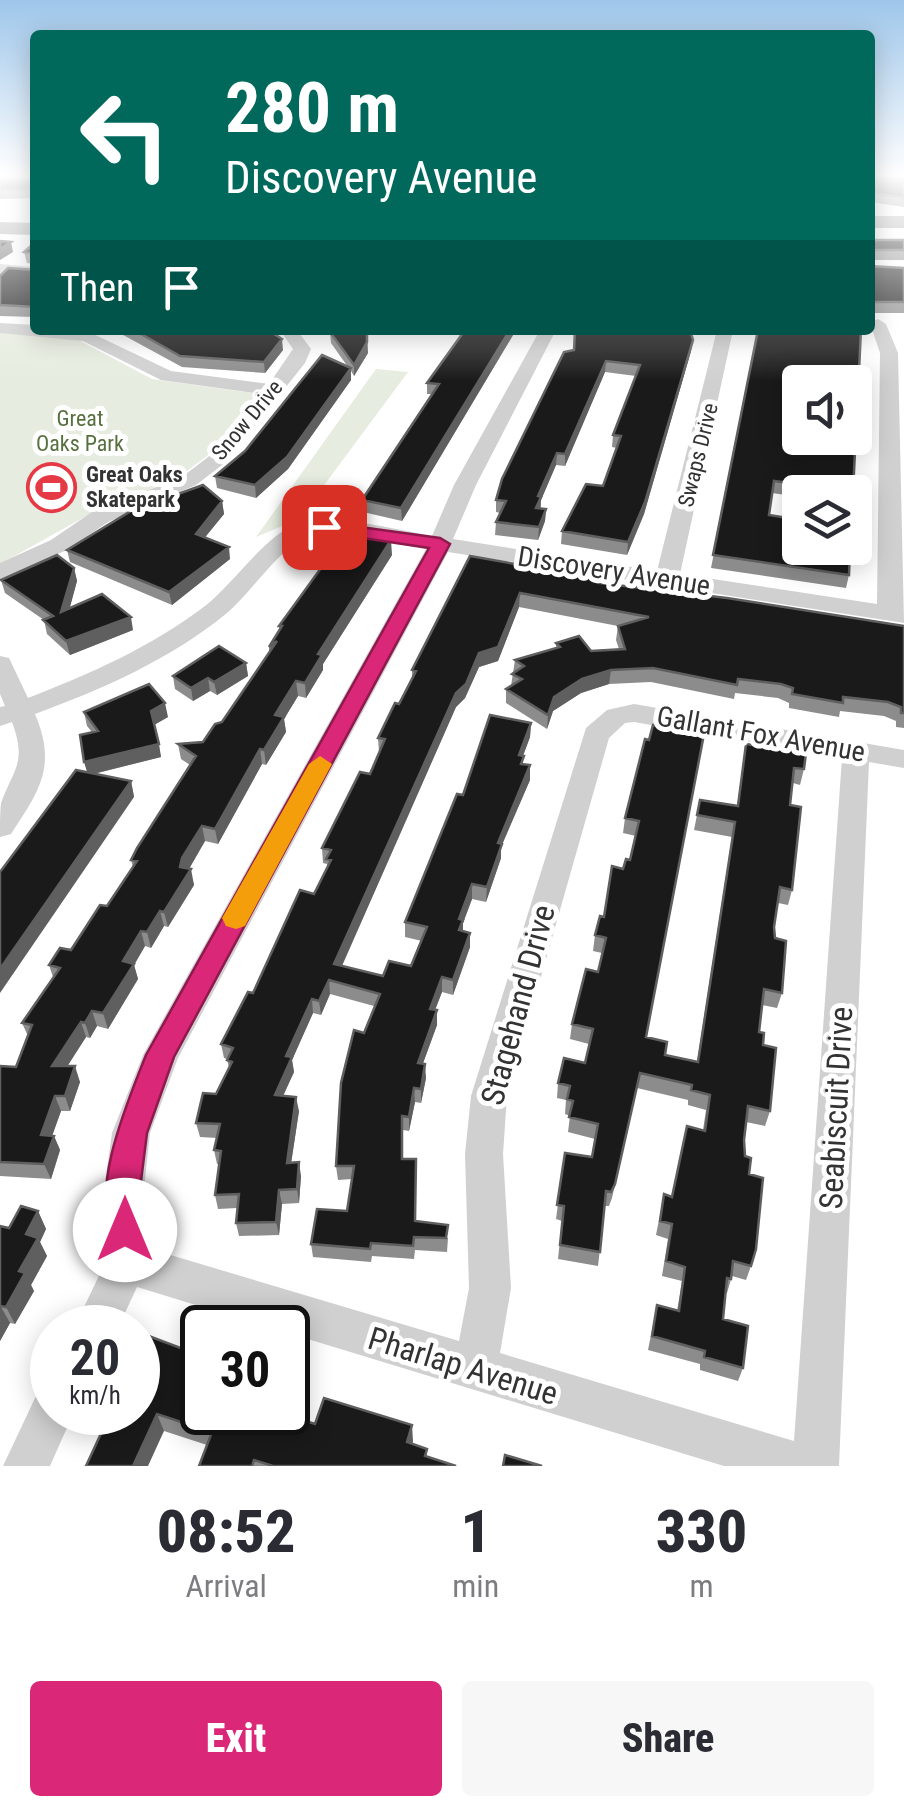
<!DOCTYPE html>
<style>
body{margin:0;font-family:"Roboto Condensed",sans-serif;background:#f7f7f7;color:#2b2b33;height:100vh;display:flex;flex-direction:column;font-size:38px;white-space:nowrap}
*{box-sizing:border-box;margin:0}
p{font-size:32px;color:#7c7c81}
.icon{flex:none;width:55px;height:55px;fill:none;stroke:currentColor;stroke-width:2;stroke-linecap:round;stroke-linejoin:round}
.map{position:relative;height:1466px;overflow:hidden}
.details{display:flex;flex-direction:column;background:#fff;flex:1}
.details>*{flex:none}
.top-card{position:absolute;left:30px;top:30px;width:845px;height:305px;border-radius:10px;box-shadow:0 5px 25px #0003;background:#00695c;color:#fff;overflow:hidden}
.buttons{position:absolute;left:782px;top:365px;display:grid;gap:20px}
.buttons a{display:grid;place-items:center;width:90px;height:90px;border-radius:10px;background:#fff;box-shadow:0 5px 25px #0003;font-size:50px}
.speed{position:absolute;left:30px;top:1305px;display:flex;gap:20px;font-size:50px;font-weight:700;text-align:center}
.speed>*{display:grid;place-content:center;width:130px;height:130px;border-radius:50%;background:#fff;box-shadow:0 5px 25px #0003;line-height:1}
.speed small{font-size:25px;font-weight:400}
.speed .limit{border:5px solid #111;border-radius:15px;background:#fff;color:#111}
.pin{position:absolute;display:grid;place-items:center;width:85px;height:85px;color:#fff;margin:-42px;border-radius:20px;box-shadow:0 5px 15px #0006}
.me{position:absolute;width:110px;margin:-55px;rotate:0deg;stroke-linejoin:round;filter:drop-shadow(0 0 8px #0008)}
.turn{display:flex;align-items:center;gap:35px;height:210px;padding:0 30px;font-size:45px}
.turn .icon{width:130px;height:130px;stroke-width:2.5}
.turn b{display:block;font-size:70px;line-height:85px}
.then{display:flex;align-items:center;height:95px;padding:0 30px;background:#0003;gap:20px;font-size:38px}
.eta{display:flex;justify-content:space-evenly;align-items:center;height:170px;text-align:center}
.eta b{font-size:60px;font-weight:800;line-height:70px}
.button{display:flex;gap:20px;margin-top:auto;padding:20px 30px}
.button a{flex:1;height:115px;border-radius:10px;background:#db2777;color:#fff;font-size:40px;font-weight:800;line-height:115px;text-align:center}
.button a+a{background:#f7f7f7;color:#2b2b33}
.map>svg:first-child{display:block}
</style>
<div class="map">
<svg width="904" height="1466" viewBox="0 0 904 1466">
<rect width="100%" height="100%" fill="#fff"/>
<!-- green -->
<path fill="#e6ecdf" d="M 0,332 L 71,336 L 152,379 L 259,394 L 207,456 L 176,479 L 97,510 L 0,564 Z
M 376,369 L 408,372 L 299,519 L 256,537 Z"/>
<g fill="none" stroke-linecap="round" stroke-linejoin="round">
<!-- minor -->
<path fill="#d0d0d0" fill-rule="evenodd" d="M 0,264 L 35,267 L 35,277 L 0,274 Z
M 878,319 L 886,324 L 898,353 L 904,623 L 448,552 L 178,1058 L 150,1133 L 143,1197 L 147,1248 L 459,1341 L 469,1288 L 465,1154 L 471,1096 L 586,728 L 607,710 L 634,704 L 904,750 L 904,768 L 869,762 L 839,1466 L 724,1466 L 288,1333 L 288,1328 L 271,1328 L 137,1287 L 118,1328 L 74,1328 L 106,1261 L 103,1197 L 112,1133 L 143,1055 L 426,549 C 391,543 338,524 304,538 C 283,546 248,595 227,613 C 171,659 103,689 35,714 C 57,766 40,790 11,834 L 0,837 C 0,827 0,812 1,803 C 14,768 27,763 12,722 L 0,726 L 0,707 L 5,706 L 0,694 L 0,656 L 9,658 L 28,698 C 90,674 151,647 205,606 C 232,585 267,534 295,525 C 337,512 390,529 432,536 L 454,485 L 540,330 L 556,330 L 476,485 L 453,539 L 657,571 L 717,330 L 733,330 L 680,574 L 877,604 L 880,353 L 870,323 ZM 634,722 L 842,758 L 794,1441 L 500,1353 L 511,1288 L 503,1154 L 507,1096 L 609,738 L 625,723 Z
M 0,323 L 35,325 L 35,330 L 87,331 L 171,371 L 269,384 L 293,349 L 280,330 L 297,330 L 311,349 L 305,363 L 226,462 L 196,485 L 108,522 L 67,550 L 0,579 L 0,563 L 51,540 L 92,512 L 182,477 L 212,454 L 261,394 L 161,380 L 83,341 L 0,333 Z
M 52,1389 L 52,1412 L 74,1412 L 50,1466 L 3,1466 L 36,1396 Z"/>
<!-- highway -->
<path fill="#9a9a9a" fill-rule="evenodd" d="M 870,216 L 904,216 L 904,228 L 870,228 Z
M 0,222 L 35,223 L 35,235 L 0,234 Z"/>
</g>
<!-- wall -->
<path fill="#8c8c8c" d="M 35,176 L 35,198 L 0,199 L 0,178 L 33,179 Z
M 870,176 L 904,176 L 904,207 L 870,202 Z
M 874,240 L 904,240 L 904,260 L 870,260 Z
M 35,242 L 35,264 L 27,263 L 24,252 Z
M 870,266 L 904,268 L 904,313 L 870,313 Z
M 35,270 L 35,317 L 0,316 L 0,276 Z
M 114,330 L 278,330 L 277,333 L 274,334 L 283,350 L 265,373 L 182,367 Z
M 465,330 L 516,330 L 402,521 L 363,512 L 362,500 L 432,394 L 427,394 L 427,383 Z
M 758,330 L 853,492 L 800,492 L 800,497 L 772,493 L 769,515 L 849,575 L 846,588 L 711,568 Z
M 330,332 L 368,353 L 354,376 L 351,371 L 351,380 L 288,469 L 256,498 L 217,488 L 215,476 L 348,367 L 331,343 Z
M 691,351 L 644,514 L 627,555 L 561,544 L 562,531 L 603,486 L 617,448 L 612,447 L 613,435 L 636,376 L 605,372 L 565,466 L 556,465 L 541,500 L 541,508 L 546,509 L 545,521 L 538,540 L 495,535 L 496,522 L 500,513 L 496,512 L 496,500 L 564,352 Z
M 222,501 L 224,514 L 205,537 L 230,559 L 172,605 L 70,562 L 67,550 Z
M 392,555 L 323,664 L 323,670 L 306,698 L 298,696 L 284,719 L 286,732 L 266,765 L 262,764 L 218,844 L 205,841 L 189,869 L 194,885 L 168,927 L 164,926 L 151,948 L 145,946 L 134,965 L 138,979 L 108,1029 L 97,1026 L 90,1038 L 86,1037 L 67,1066 L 80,1082 L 70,1111 L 61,1111 L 52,1136 L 54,1136 L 60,1150 L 51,1179 L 0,1176 L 0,1066 L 16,1067 L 28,1036 L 22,1023 L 53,977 L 49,965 L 71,950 L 107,906 L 133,867 L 131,860 L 190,765 L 181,759 L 178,744 L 203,742 L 222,722 L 269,653 L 269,647 L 280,630 L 279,626 Z
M 470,556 L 600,579 L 600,583 L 904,626 L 904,728 L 896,727 L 896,721 L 884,716 L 840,711 L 839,717 L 789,708 L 789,703 L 778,698 L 735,693 L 734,699 L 651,682 L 609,684 L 581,693 L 553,711 L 547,729 L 506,703 L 506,689 L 511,686 L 515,660 L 556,649 L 556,643 L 591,651 L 619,649 L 616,640 L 618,626 L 519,607 L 498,661 L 479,667 L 465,698 L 456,707 L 342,966 L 383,976 L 411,966 L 422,941 L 405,937 L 405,922 L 463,795 L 531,723 L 530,737 L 523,756 L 523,764 L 530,765 L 530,780 L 501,847 L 501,858 L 486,902 L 472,899 L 463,923 L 463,931 L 470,947 L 453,995 L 442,992 L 435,1010 L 437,1010 L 437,1025 L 423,1063 L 426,1078 L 421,1103 L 415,1102 L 409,1131 L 403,1130 L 403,1159 L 416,1221 L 448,1238 L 447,1252 L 415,1250 L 414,1259 L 372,1256 L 371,1262 L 313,1257 L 311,1244 L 347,1211 L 352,1179 L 338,1180 L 336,1166 L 364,1033 L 374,1006 L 330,994 L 321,1015 L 313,1013 L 292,1060 L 294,1072 L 283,1096 L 299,1111 L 291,1163 L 301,1176 L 299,1203 L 282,1204 L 279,1235 L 239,1236 L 236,1223 L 237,1208 L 218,1209 L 215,1195 L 219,1164 L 217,1164 L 214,1150 L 217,1138 L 200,1137 L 196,1123 L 216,1094 L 229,1068 L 227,1059 L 224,1058 L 221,1044 L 314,894 L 327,868 L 327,864 L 323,863 L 322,848 L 370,774 L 379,752 L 378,738 L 399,704 L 412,678 L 412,670 Z
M 74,568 L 77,581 L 69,609 L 133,630 L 70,655 L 47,634 L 44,620 L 5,593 L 1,580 Z
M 246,663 L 248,676 L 217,695 L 210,691 L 193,701 L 175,689 L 173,676 Z
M 84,712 L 168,717 L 154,725 L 161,757 L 94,774 L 131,781 L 134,797 L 87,772 L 92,732 L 87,726 Z
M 645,739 L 646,1037 L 665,1055 L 697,1062 L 732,837 L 694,830 L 700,800 L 737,806 L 746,744 L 804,769 L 800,785 L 793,783 L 790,805 L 792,890 L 788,905 L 778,903 L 774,927 L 782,993 L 777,1008 L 762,1005 L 759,1032 L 763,1045 L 770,1111 L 765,1126 L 746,1122 L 744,1140 L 745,1156 L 749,1174 L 751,1266 L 746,1280 L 732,1276 L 727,1293 L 725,1293 L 723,1319 L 743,1368 L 738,1381 L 700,1370 L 700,1364 L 648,1350 L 657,1305 L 677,1311 L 682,1281 L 662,1276 L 668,1239 L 656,1235 L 664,1194 L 672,1197 L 703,1130 L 706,1110 L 688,1105 L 688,1100 L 637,1088 L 612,1198 L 609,1206 L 605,1206 L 598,1266 L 558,1259 L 562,1221 L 556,1219 L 565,1153 L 592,1157 L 595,1139 L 568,1132 L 570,1116 L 565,1114 L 566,1100 L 557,1098 L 558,1083 L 585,1063 L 589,1044 L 570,1039 L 572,1024 L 598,972 L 602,953 L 593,951 L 595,935 L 604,917 L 623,869 L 630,860 L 636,836 L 623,833 L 625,818 Z
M 38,1211 L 46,1229 L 40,1242 L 47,1256 L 31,1285 L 34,1291 L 15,1324 L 10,1323 L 0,1341 L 0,1226 L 9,1228 Z
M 105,1412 L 202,1412 L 315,1424 L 413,1441 L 412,1444 L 427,1449 L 427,1457 L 456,1466 L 199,1466 L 207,1445 L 164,1431 L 108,1419 Z"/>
<!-- shaded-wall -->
<path fill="#5f5f5f" d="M 11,242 L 13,252 L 0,260 L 0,249 Z
M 367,330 L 368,353 L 354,376 L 354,365 Z
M 510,330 L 516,330 L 402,521 L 401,508 Z
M 282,339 L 283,350 L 265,373 L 264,362 Z
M 693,340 L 691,351 L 644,514 L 627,555 L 628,542 Z
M 606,361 L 605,372 L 565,466 L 565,454 Z
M 351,368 L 351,380 L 288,469 L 256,498 L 255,485 Z
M 557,453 L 556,465 L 541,500 L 540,509 L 536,508 L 538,496 Z
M 222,501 L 224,514 L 198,546 L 196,534 Z
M 546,509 L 545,521 L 538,540 L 539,527 Z
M 391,540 L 392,555 L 323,664 L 323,670 L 306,698 L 305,683 L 318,654 Z
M 229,547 L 230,559 L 172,605 L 169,592 Z
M 74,568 L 77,581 L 65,626 L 61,612 Z
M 520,593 L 519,607 L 498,661 L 479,667 L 465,698 L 456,707 L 336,979 L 334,964 L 456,693 L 479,653 Z
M 131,617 L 133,630 L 70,655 L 66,641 Z
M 246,663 L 248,676 L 217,695 L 214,682 Z
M 611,670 L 609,684 L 581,693 L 553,711 L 547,729 L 548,715 L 554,697 L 582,679 Z
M 208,678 L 210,691 L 193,701 L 191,688 Z
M 296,681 L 298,696 L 284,719 L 286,732 L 266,765 L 264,750 L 275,715 Z
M 165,703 L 168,717 L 154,725 L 151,711 Z
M 531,723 L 530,737 L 518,769 L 519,755 Z
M 159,744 L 161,757 L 88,775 L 84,762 Z
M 260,749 L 262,764 L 218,844 L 215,829 Z
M 530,765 L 530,780 L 501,847 L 501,858 L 486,902 L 487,887 L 498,843 Z
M 131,781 L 134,797 L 0,993 L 0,969 Z
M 202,826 L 205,841 L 186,874 L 191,869 L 194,885 L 168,927 L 164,912 L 182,858 Z
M 472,884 L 472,899 L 463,923 L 463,935 L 459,945 L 459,919 Z
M 160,911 L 164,926 L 151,948 L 147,932 Z
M 141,931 L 145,946 L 134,965 L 138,979 L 108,1029 L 103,1013 L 123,961 Z
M 470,933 L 470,947 L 453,995 L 453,980 Z
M 442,977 L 442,992 L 430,1023 L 430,1009 Z
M 329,980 L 330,994 L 321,1015 L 319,1001 Z
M 312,999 L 313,1013 L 292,1060 L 294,1072 L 277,1109 L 275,1095 L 286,1056 Z
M 437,1010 L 437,1025 L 418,1077 L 418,1063 Z
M 92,1011 L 97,1026 L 90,1038 L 85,1023 Z
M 81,1022 L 86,1037 L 58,1081 L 52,1066 Z
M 425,1064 L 426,1078 L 421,1103 L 421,1089 Z
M 75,1066 L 80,1082 L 70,1111 L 65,1096 Z
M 414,1088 L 415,1102 L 409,1131 L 409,1117 Z
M 55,1096 L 61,1111 L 47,1150 L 41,1135 Z
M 296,1097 L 299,1111 L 289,1177 L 287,1163 Z
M 54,1136 L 60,1150 L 51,1179 L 44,1164 Z
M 299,1162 L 301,1176 L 299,1203 L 297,1189 Z
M 279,1190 L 282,1204 L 279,1235 L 276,1222 Z
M 38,1211 L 46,1229 L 40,1242 L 47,1256 L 31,1285 L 34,1291 L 15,1324 L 6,1307 L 19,1271 L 26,1234 Z
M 0,1305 L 10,1323 L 0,1341 Z
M 157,1414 L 164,1431 L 148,1466 L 133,1466 Z
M 412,1425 L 413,1441 L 408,1459 L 407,1442 Z"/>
<!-- building -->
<path fill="#1a1a1a" stroke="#5f5f5f" stroke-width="2.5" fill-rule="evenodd" d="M 34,176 L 35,190 L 0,190 L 0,178 L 33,179 Z
M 870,176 L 904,176 L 904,198 L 870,193 Z
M 870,239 L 874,240 L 904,240 L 904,250 L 872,250 L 870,252 Z
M 0,241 L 11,242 L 0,249 Z
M 35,242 L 35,254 L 24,252 Z
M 870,266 L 904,268 L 904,302 L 870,302 Z
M 8,268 L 35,270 L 35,307 L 0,305 L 0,276 Z
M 134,330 L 268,330 L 282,339 L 264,362 L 180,356 Z
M 331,330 L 367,330 L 367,342 L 354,365 L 330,332 Z
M 465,330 L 510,330 L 401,508 L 362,500 L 439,384 L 427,383 Z
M 575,330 L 690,330 L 693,340 L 645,502 L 628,542 L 562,531 L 586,484 L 603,486 L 621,436 L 613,435 L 640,365 L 606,361 L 565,454 L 557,453 L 538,496 L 541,497 L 536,508 L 546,509 L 539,527 L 496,522 L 506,501 L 496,500 L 502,479 L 564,352 L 574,350 Z
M 758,330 L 861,330 L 853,492 L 805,492 L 806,485 L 774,481 L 769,515 L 800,520 L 800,548 L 850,548 L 849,575 L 713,555 ZM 800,382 L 855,382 L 855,438 L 800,438 Z
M 322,355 L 351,368 L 287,457 L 255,485 L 215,476 L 245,451 Z
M 203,485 L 222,501 L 196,534 L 229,547 L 169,592 L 67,550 L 131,511 Z
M 345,535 L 391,540 L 318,654 L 322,655 L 305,683 L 296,681 L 275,715 L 284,717 L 264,750 L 260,749 L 215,829 L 202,826 L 182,858 L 180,867 L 191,869 L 164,912 L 160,911 L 147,932 L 141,931 L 123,961 L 134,964 L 103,1013 L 92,1011 L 85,1023 L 81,1022 L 52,1066 L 75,1066 L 65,1096 L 55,1096 L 41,1135 L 54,1136 L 44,1164 L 0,1162 L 0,1066 L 16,1067 L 32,1025 L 22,1023 L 60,968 L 49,965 L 60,948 L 71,950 L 100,905 L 107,906 L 137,861 L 131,860 L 137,848 L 196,756 L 178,744 L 203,742 L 215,724 L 222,722 L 277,641 L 269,647 L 282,626 L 279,626 Z
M 57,555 L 74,568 L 61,612 L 102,594 L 131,617 L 66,641 L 43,620 L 53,616 L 1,580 Z
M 470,556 L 600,579 L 599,583 L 727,598 L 904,626 L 904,713 L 901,713 L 901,707 L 888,702 L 843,697 L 843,703 L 792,694 L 793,688 L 781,684 L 738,679 L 737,685 L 653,668 L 611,670 L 582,679 L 554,697 L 548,715 L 506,689 L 522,679 L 512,674 L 524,666 L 515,660 L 560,647 L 556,643 L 579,636 L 591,651 L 625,649 L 618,626 L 649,617 L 520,593 L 498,647 L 479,653 L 466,684 L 456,693 L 334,964 L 383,976 L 389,961 L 411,966 L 427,927 L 405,922 L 457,794 L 463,795 L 490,715 L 531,723 L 519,755 L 524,756 L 521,764 L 530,765 L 498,843 L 502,844 L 487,887 L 472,884 L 459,919 L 463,920 L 459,930 L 470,933 L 453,980 L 442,977 L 430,1009 L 437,1010 L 418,1063 L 425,1064 L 421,1089 L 414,1088 L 409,1117 L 402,1116 L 402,1159 L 416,1159 L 415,1221 L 448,1225 L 446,1238 L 414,1237 L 413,1246 L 371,1243 L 370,1249 L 311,1244 L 317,1209 L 347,1211 L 354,1166 L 336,1166 L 341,1083 L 354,1030 L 364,1033 L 380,994 L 329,980 L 319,1001 L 312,999 L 286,1056 L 292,1057 L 275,1095 L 296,1097 L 287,1163 L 299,1162 L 297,1189 L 279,1190 L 276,1222 L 236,1223 L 239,1194 L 215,1195 L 221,1151 L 214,1150 L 220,1124 L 196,1123 L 203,1093 L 216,1094 L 232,1062 L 227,1060 L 233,1048 L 221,1044 L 248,992 L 253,993 L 300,890 L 314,894 L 331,860 L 326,859 L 331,850 L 322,848 L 360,772 L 370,774 L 385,739 L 378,738 L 395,703 L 399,704 L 416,671 L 412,670 Z
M 219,646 L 246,663 L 214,682 L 208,678 L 191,688 L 173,676 Z
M 149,684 L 165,703 L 151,711 L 159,744 L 84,762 L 80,735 L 98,731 L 84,712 Z
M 653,725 L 704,734 L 646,1037 L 667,1042 L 665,1055 L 698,1062 L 735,822 L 697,815 L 700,800 L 738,806 L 746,744 L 806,753 L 804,769 L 794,768 L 790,805 L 801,807 L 792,890 L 780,887 L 774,927 L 775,938 L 786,941 L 782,993 L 764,989 L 759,1032 L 764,1033 L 763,1045 L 776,1048 L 770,1111 L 748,1106 L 744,1140 L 745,1156 L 751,1158 L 749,1174 L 763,1178 L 756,1249 L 751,1266 L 733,1261 L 731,1279 L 727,1278 L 723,1319 L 748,1326 L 743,1368 L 704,1357 L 705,1351 L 652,1336 L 657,1305 L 679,1311 L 685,1267 L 666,1261 L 672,1224 L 660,1221 L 664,1194 L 672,1197 L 687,1126 L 705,1131 L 710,1095 L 691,1090 L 692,1085 L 640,1073 L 615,1184 L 611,1192 L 606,1191 L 600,1252 L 560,1245 L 564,1206 L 557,1205 L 565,1153 L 592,1157 L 598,1124 L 569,1117 L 573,1101 L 567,1099 L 570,1086 L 558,1083 L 564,1058 L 585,1063 L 593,1029 L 572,1024 L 586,969 L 598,972 L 606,938 L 595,935 L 600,916 L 604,917 L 612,866 L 623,869 L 626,859 L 630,860 L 639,821 L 625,818 L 645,739 L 649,740 Z
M 76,770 L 131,781 L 0,969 L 0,872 Z
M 21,1206 L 38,1211 L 26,1234 L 38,1238 L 19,1271 L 25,1273 L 6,1307 L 0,1306 L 0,1226 L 9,1228 Z
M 146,1335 L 202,1356 L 202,1412 L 278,1412 L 315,1424 L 324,1398 L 412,1425 L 407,1442 L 427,1449 L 425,1456 L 456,1466 L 273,1466 L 254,1460 L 252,1466 L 199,1466 L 212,1432 L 157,1414 L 133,1466 L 86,1466 L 110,1414 L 106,1412 L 138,1412 L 138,1351 Z
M 505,1455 L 542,1466 L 503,1466 Z"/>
<!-- sky -->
<linearGradient id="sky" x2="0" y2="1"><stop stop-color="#9ec6ea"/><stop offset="0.46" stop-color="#fff"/><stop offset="1" stop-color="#fff" stop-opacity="0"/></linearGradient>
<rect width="904" height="381" fill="url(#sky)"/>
<!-- route -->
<path fill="#db2777" stroke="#8e194d" stroke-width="2.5" d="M 324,522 L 440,538 L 450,544 L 174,1057 L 147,1133 L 139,1197 L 142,1230 L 137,1241 L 125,1246 L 113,1241 C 90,1187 126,1106 146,1055 L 429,548 L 317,531 L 314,527 Z"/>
<!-- slow -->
<path fill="#f59e0b" d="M 320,756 L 332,764 L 245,926 L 236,929 L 226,926 L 222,918 L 226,911 L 309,764 Z"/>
<!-- icons -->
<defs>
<symbol id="stadium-ring" viewBox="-11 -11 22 22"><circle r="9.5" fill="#fff" stroke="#e63946" stroke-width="1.5"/><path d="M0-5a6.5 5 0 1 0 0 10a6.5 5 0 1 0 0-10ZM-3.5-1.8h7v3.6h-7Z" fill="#e63946"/></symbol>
</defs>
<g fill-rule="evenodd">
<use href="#stadium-ring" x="24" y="460" width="55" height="55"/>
</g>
<g text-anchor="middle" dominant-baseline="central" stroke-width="10" stroke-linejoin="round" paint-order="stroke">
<!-- far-park labels -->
<g font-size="22" fill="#56703f" stroke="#fff">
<text x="80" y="418">Great<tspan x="80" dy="25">Oaks Park</tspan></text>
</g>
<!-- far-street labels -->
<g font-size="22" fill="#333" stroke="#fff">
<text transform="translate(247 420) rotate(-50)">Snow Drive</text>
<text transform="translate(698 455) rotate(-76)">Swaps Drive</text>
</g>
<!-- far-poi labels -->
<g font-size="22" font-weight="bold" fill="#333" stroke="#fff" text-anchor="start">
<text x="86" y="474">Great Oaks<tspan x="86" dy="25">Skatepark</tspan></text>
</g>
<!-- street labels -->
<g font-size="28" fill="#333" stroke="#fff">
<text transform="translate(614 571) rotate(9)">Discovery Avenue</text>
<text transform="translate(761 734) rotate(10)">Gallant Fox Avenue</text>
</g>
<!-- near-street labels -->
<g font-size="32" fill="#333" stroke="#fff">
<text transform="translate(518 1005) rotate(-75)">Stagehand Drive</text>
<text transform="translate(836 1108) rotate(-87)">Seabiscuit Drive</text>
<text transform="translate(463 1366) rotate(17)">Pharlap Avenue</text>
</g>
</g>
</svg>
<div class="buttons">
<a><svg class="icon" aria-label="sound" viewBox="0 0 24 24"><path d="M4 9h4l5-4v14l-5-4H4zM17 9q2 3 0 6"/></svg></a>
<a><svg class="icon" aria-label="layers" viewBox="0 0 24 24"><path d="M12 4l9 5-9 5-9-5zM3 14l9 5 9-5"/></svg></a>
</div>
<div class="speed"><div>20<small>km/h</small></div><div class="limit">30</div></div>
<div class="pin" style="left:324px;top:527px;background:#d93025"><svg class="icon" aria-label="arrive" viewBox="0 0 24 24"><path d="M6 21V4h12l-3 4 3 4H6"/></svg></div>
<svg class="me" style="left:125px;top:1230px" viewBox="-20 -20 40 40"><circle r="19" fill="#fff"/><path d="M0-13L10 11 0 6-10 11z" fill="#db2777"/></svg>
<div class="top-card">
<div class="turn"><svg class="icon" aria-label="left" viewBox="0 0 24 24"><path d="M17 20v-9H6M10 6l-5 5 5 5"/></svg><div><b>280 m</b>Discovery Avenue</div></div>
<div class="then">Then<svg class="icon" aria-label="arrive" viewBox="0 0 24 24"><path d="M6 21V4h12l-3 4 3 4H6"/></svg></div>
</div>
</div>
<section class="details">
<div class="eta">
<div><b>08:52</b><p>Arrival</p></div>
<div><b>1</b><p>min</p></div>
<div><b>330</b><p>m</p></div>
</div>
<div class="button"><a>Exit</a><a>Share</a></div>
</section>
